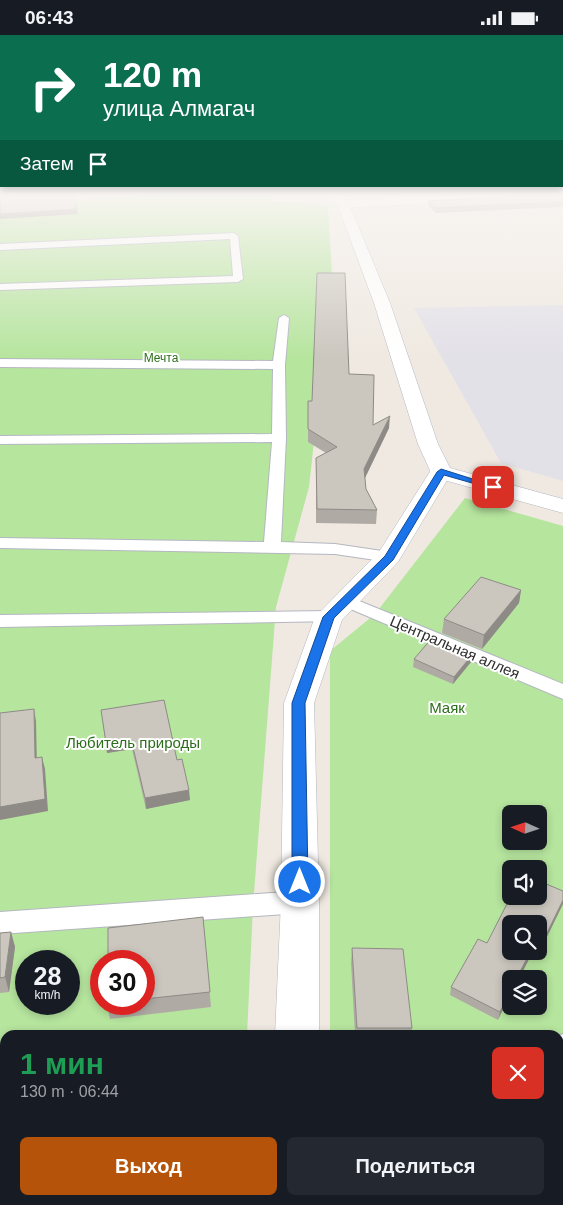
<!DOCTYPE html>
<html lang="ru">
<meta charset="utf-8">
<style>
body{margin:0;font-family:Arial,sans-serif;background:#242831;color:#f1f3f6;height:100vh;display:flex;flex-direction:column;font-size:19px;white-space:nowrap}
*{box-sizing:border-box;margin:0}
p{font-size:16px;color:#9ea1a6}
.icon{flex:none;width:28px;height:28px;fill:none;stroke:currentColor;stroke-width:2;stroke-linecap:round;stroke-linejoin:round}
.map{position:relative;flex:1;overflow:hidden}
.details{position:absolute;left:0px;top:995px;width:564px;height:175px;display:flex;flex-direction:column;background:#171b24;border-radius:15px 15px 0 0;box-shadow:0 2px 8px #0003}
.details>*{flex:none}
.hud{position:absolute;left:0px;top:0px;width:564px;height:152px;box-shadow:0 2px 8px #0003;background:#0b6e4f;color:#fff;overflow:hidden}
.needle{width:32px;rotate:273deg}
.tools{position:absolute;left:502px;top:770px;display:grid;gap:10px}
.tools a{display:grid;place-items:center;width:45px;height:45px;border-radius:8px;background:#171b24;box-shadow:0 2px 8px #0003;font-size:25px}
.speed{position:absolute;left:15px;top:915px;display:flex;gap:10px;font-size:25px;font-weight:700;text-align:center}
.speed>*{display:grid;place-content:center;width:65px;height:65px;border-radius:50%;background:#171b24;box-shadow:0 2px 8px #0003;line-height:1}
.speed small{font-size:12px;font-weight:400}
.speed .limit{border:8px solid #d22;background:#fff;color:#111}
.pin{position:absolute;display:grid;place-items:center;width:42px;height:42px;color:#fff;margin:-21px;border-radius:10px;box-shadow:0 2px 8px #0006}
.me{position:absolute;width:55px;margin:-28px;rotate:0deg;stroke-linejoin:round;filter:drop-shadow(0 0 4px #0008)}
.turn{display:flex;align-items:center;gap:18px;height:105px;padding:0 20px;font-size:22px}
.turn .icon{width:65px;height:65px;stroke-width:2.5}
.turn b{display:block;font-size:35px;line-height:42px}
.then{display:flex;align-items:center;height:48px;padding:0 20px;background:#0003;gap:10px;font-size:19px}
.round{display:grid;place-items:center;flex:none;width:52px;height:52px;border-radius:8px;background:#242831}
.headline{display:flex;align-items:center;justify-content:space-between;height:85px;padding:0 20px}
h1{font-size:30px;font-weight:700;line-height:38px;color:#1e9e55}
.action{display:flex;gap:10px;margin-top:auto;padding:10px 20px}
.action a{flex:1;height:58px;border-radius:8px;background:#b45309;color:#fff;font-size:20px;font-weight:700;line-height:58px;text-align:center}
.action a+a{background:#242831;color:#f1f3f6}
.status{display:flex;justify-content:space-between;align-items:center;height:35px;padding:0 25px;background:#171b24;direction:ltr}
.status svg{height:14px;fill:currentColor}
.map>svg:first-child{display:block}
</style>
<div class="status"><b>06:43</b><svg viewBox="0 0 49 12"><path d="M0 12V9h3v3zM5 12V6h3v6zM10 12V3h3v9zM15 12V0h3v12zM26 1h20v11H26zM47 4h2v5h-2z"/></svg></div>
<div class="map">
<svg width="563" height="1170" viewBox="0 0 563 1170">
<rect width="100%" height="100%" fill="#efe9e1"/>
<!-- industrial -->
<path fill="#e3e1e8" d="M 563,270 L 563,446 L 501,428 L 414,273 Z"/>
<!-- green -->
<path fill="#b6e59e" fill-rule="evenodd" d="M 174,159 L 273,159 L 274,166 L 328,170 L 332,241 L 309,452 L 276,572 L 253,871 L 247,1000 L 5,1000 L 5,1165 L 239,1165 L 239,1170 L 0,1170 L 0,168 ZM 26,926 L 69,926 L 69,969 L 26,969 ZM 101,926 L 144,926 L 144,969 L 101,969 Z
M 465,463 L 563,491 L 563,1170 L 329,1170 L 329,1165 L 559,1165 L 559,1000 L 330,1000 L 330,616 L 375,579 ZM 511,779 L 539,779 L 539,806 L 511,806 ZM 511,834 L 539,834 L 539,861 L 511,861 ZM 511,889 L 539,889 L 539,916 L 511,916 ZM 511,944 L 539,944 L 539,971 L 511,971 Z"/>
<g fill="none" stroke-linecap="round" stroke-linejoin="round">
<defs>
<path id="service" d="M 234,198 L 238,201 L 243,244 L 238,247 L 0,255 L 0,249 L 233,241 L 230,204 L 0,215 L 0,209 Z
M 284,280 L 289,283 L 285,330 L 286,403 L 281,507 L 335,509 L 389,517 L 395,518 L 398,522 L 395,526 L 389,527 L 335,519 L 0,513 L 0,503 L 264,507 L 272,407 L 0,409 L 0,401 L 272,399 L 273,334 L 0,332 L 0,324 L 273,326 L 279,283 Z
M 347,561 L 563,649 L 563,664 L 341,570 L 338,566 L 341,562 Z
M 329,576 L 336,578 L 338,582 L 336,586 L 0,592 L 0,580 Z
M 300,856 L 309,860 L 313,867 L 309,874 L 300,878 L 0,899 L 0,877 Z
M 563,999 L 563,1034 L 559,1035 L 559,1001 Z
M 471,1165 L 505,1165 L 503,1170 L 469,1170 Z"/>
<path id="minor" d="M 473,159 L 552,159 L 546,162 L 343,173 L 337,169 L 343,165 Z
M 441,430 L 449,432 L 452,437 L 398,527 L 342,585 L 314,668 L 319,867 L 319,1000 L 275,1000 L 281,867 L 284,668 L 315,582 L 379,517 L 433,432 Z
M 269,1165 L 319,1165 L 319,1170 L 269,1170 Z"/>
<path id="tertiary" d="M 0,159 L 56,159 L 50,162 L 0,165 Z
M 325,159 L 338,159 L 349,169 L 390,268 L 438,409 L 450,433 L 563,464 L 563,478 L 433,442 L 418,409 L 374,268 L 338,171 Z"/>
</defs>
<!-- service casing -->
<use href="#service" stroke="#b4b7c1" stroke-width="2"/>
<!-- minor casing -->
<use href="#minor" stroke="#b4b7c1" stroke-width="1"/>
<!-- tertiary casing -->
<use href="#tertiary" stroke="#b4b7c1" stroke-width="1"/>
<!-- service -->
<use href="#service" fill="#fff" fill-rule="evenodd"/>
<!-- minor -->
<use href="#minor" fill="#fff" fill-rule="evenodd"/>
<!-- tertiary -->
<use href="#tertiary" fill="#fff" fill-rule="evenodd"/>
</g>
<!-- wall -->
<path fill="#afaba4" d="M 563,159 L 563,172 L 436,178 L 428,170 L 428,166 Z
M 349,339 L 373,390 L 389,393 L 365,443 L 366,454 L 377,475 L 376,489 L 316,488 L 316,423 L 326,418 L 308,407 L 308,366 L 312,366 Z
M 521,555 L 519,568 L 482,614 L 442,598 L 444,584 Z
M 472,620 L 471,627 L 453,649 L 413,632 L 414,624 Z
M 101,675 L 177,725 L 190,765 L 146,774 L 132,714 L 107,718 Z
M 563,856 L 545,906 L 539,904 L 511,916 L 533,916 L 519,944 L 511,944 L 498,985 L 450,960 L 451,952 Z
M 203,882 L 211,972 L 110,984 L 107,969 L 144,969 L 144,926 Z
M 11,897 L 15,912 L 9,957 L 0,958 L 0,898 Z
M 352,913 L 412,993 L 412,1000 L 355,1000 L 351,928 Z"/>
<!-- shaded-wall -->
<path fill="#8e8b86" d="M 77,174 L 78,179 L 0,184 L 0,179 Z
M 390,381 L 389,393 L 363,447 L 364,434 Z
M 521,555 L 519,568 L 482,614 L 484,600 Z
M 472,620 L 471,627 L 453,649 L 454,642 Z
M 34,674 L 36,686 L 37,735 L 35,723 Z
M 131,704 L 132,714 L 107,718 L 106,708 Z
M 42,722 L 45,734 L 48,776 L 0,785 L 0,772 Z
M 189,755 L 190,765 L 146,774 L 145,763 Z
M 563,865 L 563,869 L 545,906 L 547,898 Z
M 11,897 L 15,912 L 9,957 L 5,942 Z
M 531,916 L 533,916 L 519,944 L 516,944 Z
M 511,954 L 511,958 L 498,985 L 500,977 Z"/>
<!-- building -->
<path fill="#cbc7bf" stroke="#8e8b86" d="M 50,159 L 73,159 L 77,174 L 0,179 L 0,162 Z
M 547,159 L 563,159 L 563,167 L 436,173 L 428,166 Z
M 317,238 L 345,238 L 349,339 L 374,340 L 373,390 L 390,381 L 364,434 L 366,454 L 377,475 L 317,474 L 316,423 L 337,412 L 308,394 L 308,366 L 312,366 Z
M 481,542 L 521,555 L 484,600 L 444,584 Z
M 432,603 L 472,620 L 454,642 L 414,624 Z
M 164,665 L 177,725 L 182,724 L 189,755 L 145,763 L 131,704 L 106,708 L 101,675 Z
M 34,674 L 35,723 L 42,722 L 45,764 L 0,772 L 0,678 Z
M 539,846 L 563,856 L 563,865 L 547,898 L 541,896 L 539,901 L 539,889 L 511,889 L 511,916 L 531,916 L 516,944 L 511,944 L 511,954 L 500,977 L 451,952 L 478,904 L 487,908 L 511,861 L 539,861 Z
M 203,882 L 210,957 L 144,964 L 144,926 L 108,926 L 108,893 Z
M 11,897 L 5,942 L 0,943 L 0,898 Z
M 352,913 L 403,914 L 412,993 L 357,993 Z
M 49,1165 L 65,1165 L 66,1170 L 31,1170 Z"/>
<!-- sky -->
<linearGradient id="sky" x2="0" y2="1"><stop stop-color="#7abfeb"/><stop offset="0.49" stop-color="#f8f5f2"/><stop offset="1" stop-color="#f8f5f2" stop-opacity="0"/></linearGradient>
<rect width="563" height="323" fill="url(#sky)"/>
<!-- route -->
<path fill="#1a73e8" stroke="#114b97" d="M 441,434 L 498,452 L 493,454 L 444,440 L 393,525 L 334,583 L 305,668 L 308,847 L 305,852 L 300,854 L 295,852 L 292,847 L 292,668 L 323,582 L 385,521 L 437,437 Z"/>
<g text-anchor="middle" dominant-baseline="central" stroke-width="4" stroke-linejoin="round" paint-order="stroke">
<!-- far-park labels -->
<g font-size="12" fill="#2c6e1b" stroke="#fff">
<text x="161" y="323">Мечта</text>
</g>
<!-- street labels -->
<g font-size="15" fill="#2e2e2e" stroke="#fff">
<text transform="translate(455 612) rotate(23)">Центральная аллея</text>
</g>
<!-- park labels -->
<g font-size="15" fill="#2c6e1b" stroke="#fff">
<text x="447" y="672">Маяк</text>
<text x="133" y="707">Любитель природы</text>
</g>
</g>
</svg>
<div class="tools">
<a><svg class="needle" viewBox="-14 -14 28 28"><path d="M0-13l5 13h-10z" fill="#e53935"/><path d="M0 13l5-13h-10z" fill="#9ea1a6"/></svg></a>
<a><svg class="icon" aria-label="sound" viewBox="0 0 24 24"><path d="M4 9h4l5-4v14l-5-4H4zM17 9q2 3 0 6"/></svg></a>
<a><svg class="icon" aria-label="search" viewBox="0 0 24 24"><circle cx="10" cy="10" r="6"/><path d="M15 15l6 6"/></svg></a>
<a><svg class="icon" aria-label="layers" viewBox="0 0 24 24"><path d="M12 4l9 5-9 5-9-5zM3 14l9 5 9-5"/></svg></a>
</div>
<div class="speed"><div>28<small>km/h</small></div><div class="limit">30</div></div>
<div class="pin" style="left:493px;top:452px;background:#d93025"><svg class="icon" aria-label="arrive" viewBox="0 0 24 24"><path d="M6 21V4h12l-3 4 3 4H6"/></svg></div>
<svg class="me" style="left:300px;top:847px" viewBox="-20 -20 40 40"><circle r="17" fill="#1a73e8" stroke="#fff" stroke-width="3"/><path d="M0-11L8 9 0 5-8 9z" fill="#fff"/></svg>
<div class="hud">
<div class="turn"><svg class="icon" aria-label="right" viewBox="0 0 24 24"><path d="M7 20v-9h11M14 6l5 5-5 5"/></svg><div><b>120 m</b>улица Алмагач</div></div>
<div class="then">Затем<svg class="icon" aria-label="arrive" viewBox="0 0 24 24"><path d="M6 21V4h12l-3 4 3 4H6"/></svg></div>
</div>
<section class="details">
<div class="headline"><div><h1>1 мин</h1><p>130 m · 06:44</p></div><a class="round" style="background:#d93025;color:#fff"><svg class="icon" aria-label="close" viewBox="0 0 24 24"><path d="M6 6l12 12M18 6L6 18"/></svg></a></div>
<div class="action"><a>Выход</a><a>Поделиться</a></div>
</section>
</div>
